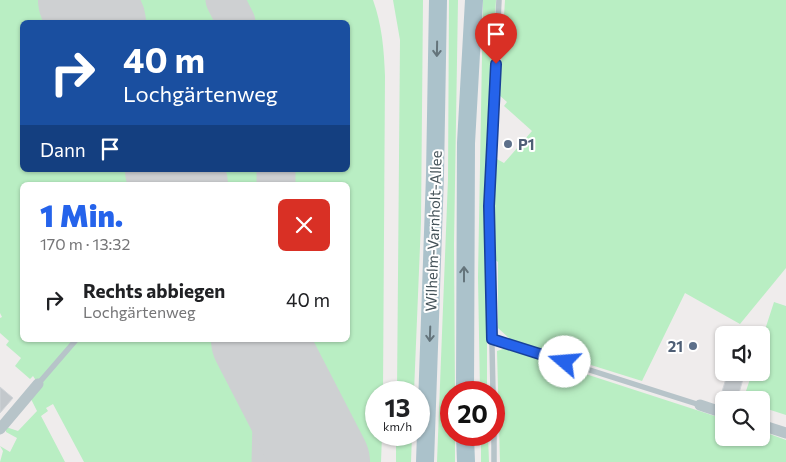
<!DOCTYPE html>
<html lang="de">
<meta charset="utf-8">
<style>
body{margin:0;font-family:Commissioner,sans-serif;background:#f2f2f2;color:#202124;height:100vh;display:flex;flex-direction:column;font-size:19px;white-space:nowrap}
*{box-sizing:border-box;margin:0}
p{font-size:16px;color:#757577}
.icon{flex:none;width:28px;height:28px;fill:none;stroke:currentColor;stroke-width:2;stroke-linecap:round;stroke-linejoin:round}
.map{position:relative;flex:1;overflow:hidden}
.side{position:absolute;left:20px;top:182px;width:330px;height:160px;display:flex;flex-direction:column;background:#fff;border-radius:8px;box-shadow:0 1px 4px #0004}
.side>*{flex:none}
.guide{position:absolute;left:20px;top:20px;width:330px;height:152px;border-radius:8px;box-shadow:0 1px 4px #0004;background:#1a4fa0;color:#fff;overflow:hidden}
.tools{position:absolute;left:715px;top:326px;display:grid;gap:10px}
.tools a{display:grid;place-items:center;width:55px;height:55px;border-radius:8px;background:#fff;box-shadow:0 1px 4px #0004;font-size:25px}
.speed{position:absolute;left:365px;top:381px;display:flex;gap:10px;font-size:25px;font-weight:700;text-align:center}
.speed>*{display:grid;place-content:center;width:65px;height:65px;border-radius:50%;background:#fff;box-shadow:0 1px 4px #0004;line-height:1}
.speed small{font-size:12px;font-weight:400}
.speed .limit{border:8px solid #d22;background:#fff;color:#111}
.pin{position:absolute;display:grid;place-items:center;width:42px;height:42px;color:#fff;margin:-51px -21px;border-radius:50% 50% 50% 0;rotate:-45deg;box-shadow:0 0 5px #0007}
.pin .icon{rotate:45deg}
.me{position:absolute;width:55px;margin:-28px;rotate:288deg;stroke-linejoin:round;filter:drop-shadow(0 0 4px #0008)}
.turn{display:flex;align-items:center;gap:18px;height:105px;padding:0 20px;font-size:22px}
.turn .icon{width:65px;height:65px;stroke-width:2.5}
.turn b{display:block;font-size:35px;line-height:42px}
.then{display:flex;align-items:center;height:48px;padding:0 20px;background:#0003;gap:10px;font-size:19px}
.round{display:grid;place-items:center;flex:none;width:52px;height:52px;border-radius:8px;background:#f2f2f2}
.summary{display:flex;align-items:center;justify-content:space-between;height:85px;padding:0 20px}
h1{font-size:30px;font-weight:800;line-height:38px;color:#2563eb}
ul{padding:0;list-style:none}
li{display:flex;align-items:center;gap:15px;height:65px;padding:0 20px}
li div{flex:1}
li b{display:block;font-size:19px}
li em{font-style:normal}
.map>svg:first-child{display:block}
</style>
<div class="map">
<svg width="786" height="462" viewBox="0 0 786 462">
<rect width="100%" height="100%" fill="#efecec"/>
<!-- green -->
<path fill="#b9eec3" d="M 0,0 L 56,0 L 68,22 L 22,22 L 22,170 L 143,170 L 151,185 L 22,185 L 22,340 L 229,340 L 257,394 L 260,462 L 84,462 L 53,404 L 46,408 L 48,411 L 41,416 L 65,462 L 0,462 L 3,451 L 0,446 L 10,452 L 17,438 L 6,432 L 6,427 L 18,431 L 37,411 L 31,399 L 41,388 L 33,376 L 30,379 L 15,366 L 21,358 L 6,345 L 9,341 L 0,333 L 0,318 L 2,317 L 0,313 Z
M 117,0 L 212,0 L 224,22 L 128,22 Z
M 238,0 L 373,0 C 382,25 384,49 385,76 L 383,392 L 376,392 L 376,435 L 382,435 L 381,462 L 352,462 L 291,340 L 348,340 L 348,185 L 287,185 L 287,170 L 348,170 L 348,22 L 249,22 Z
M 393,0 L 423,0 L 421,222 L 414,392 L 397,392 L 400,40 Z
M 449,0 L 458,0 L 454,244 L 455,392 L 451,392 L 451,435 L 455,435 L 455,462 L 437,462 L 448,179 Z
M 483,0 L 496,0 L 487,138 L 487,392 L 480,392 L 478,277 Z
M 505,0 L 786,0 L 786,268 L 740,324 L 685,293 L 642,381 L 511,340 L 498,328 L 498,262 L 493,258 L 495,158 L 504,163 L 532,131 L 504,106 L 507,102 L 499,95 Z
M 204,170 L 265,170 L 265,185 L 212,185 Z
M 774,302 L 786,306 L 786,415 L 761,407 L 761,400 L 743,400 L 752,373 L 761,372 L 761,342 Z
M 506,348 L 724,419 L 724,438 L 761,438 L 761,431 L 786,440 L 786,462 L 500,462 L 497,351 Z
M 396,435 L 412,435 L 411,462 L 396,462 Z
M 481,435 L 488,435 L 489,462 L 481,462 Z"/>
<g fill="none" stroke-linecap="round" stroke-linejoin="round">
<!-- taxiway -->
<path stroke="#ced0d2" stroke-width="39" d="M 225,0 L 236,22
M 276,185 L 276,170
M 271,462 L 274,340"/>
<!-- runway -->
<path stroke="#ced0d2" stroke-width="96" d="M 86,0 L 98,22
M 173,170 L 180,185
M 259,340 L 322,462"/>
</g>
<!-- building -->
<path fill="#c3c8cc" stroke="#d0d4d8" d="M 728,372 L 745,372 L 737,400 L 721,395 Z
M 0,387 L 13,398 L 0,413 Z"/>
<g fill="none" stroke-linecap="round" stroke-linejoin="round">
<!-- service -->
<path stroke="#b7c4c9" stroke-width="5.5" d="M 492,339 L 700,405
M 38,384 L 76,340
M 493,392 L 489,206 L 499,0
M 494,435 L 494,462"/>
<!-- minor -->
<path stroke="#b7c4c9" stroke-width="11" d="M 700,405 L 724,413
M 761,425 L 786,433
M 0,429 L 38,384"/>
<!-- primary -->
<path stroke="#abc2cb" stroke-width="18" d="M 465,392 L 466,143 L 474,0
M 465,435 L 466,462
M 425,462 L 435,175 L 438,0"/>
</g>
<!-- one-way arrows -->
<defs><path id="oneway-shaft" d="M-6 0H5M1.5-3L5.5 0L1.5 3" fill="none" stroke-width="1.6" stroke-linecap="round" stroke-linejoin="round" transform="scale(1.25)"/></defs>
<g stroke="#64747b">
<use href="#oneway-shaft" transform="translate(437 49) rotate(91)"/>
<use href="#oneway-shaft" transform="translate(464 274) rotate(-90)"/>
<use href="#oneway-shaft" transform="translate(430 334) rotate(92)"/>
</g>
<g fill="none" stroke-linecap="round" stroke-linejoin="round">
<defs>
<path id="route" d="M 496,64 L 489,206 L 492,339 L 565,362"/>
</defs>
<!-- route casing -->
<use href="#route" stroke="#184099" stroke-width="12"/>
<!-- route -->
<use href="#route" stroke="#2563eb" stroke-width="9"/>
</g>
<!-- markers -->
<g fill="#5c6f8a" stroke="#fff" stroke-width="2">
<circle cx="508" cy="144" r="5"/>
<circle cx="693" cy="346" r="5"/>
</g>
<g text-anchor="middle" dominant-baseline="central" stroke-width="4" stroke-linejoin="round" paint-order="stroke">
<!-- service labels -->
<g font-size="15" font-weight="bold" fill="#4e5e75" stroke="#fff" text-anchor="start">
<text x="518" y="144">P1</text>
<text x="683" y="346" text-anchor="end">21</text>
</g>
<!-- street labels -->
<g font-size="15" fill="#455359" stroke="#fff">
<text transform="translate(433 231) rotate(-88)">Wilhelm-Varnholt-Allee</text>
</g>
</g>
</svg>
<div class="tools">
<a><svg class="icon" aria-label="sound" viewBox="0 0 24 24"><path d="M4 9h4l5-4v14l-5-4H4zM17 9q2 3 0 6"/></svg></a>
<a><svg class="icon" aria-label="search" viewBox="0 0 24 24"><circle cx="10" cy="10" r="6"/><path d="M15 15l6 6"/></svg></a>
</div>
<div class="speed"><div>13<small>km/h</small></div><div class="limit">20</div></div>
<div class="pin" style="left:496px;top:64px;background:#d93025"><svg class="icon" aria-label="arrive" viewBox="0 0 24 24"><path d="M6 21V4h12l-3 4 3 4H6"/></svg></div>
<svg class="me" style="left:565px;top:362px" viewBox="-20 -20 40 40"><circle r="19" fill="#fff"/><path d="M0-13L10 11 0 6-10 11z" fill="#2563eb"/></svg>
<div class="guide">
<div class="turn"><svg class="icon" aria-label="right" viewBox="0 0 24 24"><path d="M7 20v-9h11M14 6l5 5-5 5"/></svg><div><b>40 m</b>Lochgärtenweg</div></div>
<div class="then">Dann<svg class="icon" aria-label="arrive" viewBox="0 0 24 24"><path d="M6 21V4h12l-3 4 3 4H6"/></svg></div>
</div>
<section class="side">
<div class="summary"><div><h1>1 Min.</h1><p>170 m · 13:32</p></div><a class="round" style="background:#d93025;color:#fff"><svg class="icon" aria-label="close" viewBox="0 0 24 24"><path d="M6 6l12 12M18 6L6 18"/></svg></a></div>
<ul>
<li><svg class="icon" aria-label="right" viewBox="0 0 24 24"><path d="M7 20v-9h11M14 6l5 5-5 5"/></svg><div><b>Rechts abbiegen</b><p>Lochgärtenweg</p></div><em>40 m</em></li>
</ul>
</section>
</div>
